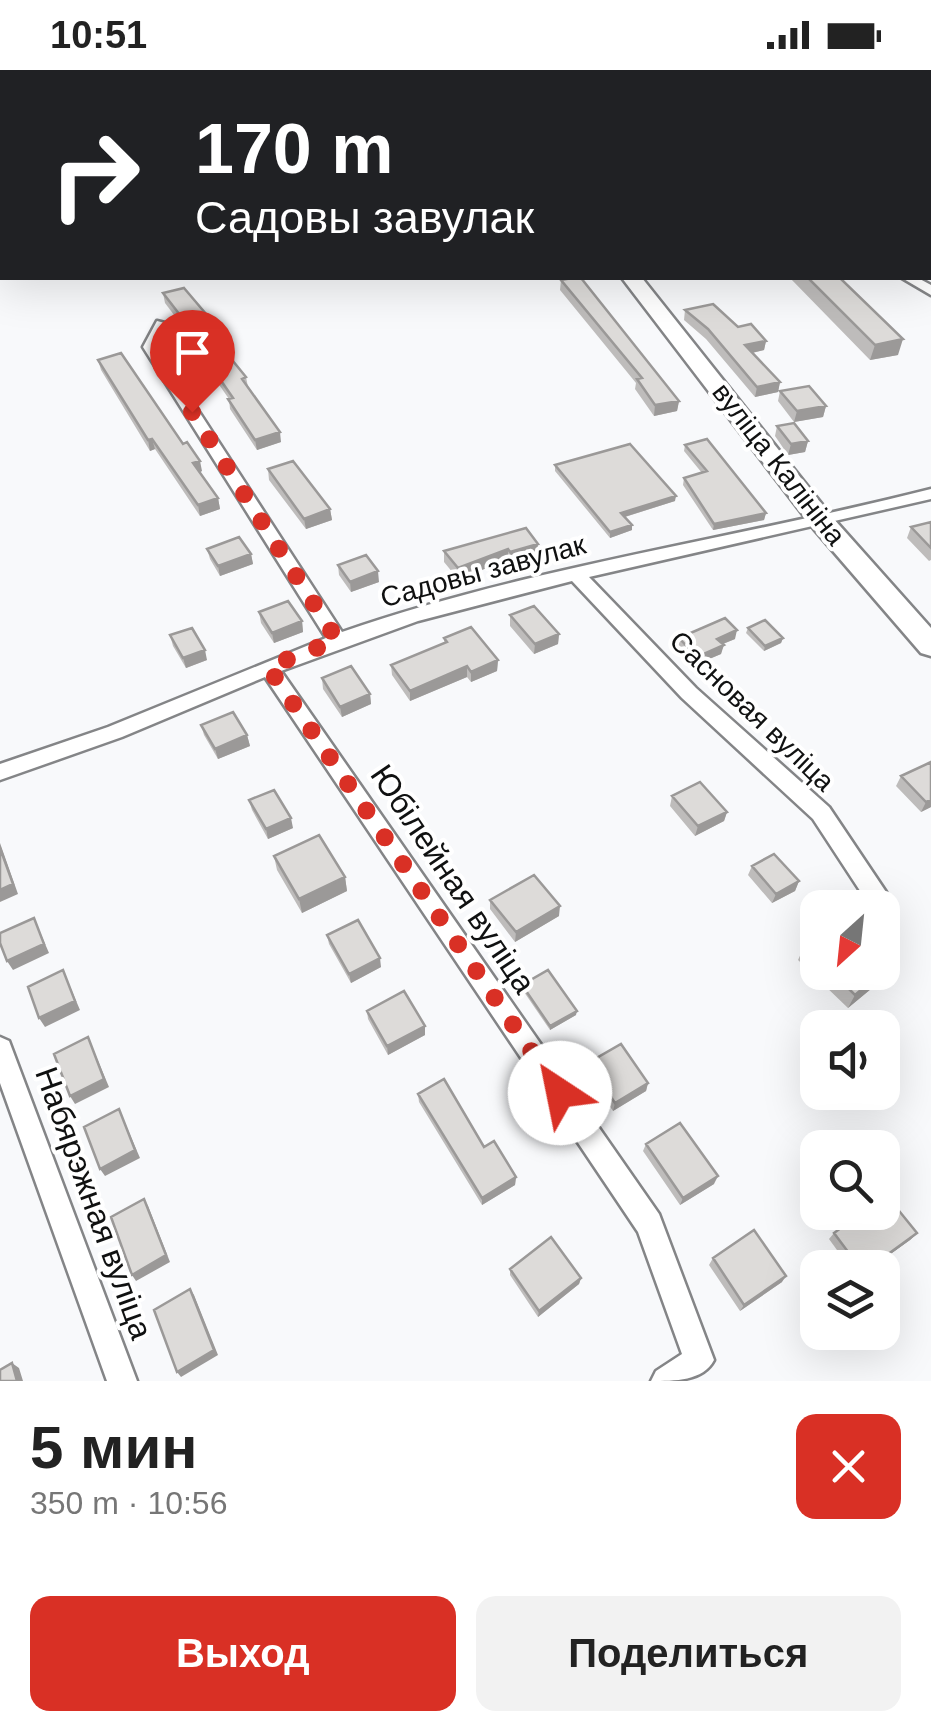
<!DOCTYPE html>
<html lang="ru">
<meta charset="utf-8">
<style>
body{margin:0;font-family:Helvetica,sans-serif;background:#f2f2f2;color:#222;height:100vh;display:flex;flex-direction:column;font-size:38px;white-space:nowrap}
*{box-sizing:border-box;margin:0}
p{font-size:32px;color:#767676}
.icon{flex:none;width:55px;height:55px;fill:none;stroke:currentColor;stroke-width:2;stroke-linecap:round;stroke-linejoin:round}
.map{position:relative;height:1311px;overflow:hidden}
.side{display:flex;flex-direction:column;background:#fff;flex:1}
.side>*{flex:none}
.hud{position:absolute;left:0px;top:0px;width:932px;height:210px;box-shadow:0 10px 40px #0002;background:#202124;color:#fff;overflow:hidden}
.needle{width:65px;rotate:207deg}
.tools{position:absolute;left:800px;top:820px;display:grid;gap:20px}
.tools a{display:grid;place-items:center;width:100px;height:100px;border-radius:20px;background:#fff;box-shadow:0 10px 40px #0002;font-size:50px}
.pin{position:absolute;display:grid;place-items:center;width:85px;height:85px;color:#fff;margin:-102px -42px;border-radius:50% 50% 50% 0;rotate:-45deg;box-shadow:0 0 10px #0007}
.pin .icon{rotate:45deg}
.me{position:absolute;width:110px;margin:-55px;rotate:326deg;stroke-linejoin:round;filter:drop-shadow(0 0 8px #0008)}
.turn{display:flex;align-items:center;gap:35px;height:210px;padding:0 30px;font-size:45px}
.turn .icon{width:130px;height:130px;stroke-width:2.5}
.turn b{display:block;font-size:70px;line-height:85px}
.round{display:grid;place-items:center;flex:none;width:105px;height:105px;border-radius:20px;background:#f2f2f2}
.summary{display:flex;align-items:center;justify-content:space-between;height:170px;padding:0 30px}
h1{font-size:60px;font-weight:700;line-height:75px}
.button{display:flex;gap:20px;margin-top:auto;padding:20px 30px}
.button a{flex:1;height:115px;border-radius:20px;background:#d93025;color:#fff;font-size:40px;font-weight:700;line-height:115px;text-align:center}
.button a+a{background:#f2f2f2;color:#222}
.status{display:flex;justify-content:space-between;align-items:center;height:70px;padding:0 50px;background:#fff;direction:ltr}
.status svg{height:28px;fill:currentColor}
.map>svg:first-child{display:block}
</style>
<div class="status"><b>10:51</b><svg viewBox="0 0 49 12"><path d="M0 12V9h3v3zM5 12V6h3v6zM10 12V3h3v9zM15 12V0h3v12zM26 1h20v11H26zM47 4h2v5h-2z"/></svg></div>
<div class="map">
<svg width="931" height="1311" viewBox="0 0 931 1311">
<rect width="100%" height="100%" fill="#f8f9fb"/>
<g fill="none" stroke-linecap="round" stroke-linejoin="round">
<defs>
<path id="street" d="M 930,19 L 931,19 L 931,25 L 930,25 Z
M 2,190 L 2,198 L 0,199 L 0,191 Z
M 902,208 L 918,208 L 931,215 L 931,225 Z
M 157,251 L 169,254 L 157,277 L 342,562 C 533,496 735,469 931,419 L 931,429 L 589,507 L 696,618 L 829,737 L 886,822 L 889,829 L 881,838 L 870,836 L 813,749 L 682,628 L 572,511 L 418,551 L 281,601 L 659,1144 L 714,1290 C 703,1311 675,1311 651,1311 L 656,1301 L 682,1284 L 638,1162 L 265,607 L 122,667 L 0,710 L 0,694 L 108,657 L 326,568 L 143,277 Z
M 0,967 L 9,971 L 12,979 L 137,1311 L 107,1311 L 0,1013 Z"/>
<path id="secondary" d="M 622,208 L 642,208 L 832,447 L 931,558 L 931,586 L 921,583 L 814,459 Z"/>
</defs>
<!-- street casing -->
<use href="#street" stroke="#848587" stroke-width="5"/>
<!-- secondary casing -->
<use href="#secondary" stroke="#848587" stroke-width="5"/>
<!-- street -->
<use href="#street" fill="#fff" fill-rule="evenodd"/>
<!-- secondary -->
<use href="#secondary" fill="#fff" fill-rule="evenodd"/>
</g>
<!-- wall -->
<path fill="#bebcbb" d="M 259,0 L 378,0 L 378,1 L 374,2 L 264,2 Z
M 575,0 L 649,0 L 645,2 L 647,2 L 580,2 Z
M 826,0 L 931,0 L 931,13 L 930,2 L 833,2 Z
M 790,208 L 840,208 L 898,285 L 870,290 Z
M 561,210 L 679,331 L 677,341 L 654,346 L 635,319 L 636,313 L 560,220 Z
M 163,223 L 212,251 L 214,261 L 229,279 L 230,288 L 246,307 L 248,317 L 281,372 L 257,380 L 230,339 L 229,329 L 197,283 L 195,273 L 165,233 Z
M 685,240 L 738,257 L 766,271 L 764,280 L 752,283 L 780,312 L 778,322 L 755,327 L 706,269 L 684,250 Z
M 98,290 L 202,401 L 200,402 L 218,428 L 220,439 L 200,446 L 155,379 L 150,381 L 101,300 Z
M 780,321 L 826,336 L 823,347 L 794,352 L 778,331 Z
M 777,356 L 808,371 L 805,382 L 788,385 L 775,366 Z
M 685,375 L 766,443 L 764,450 L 713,460 L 683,415 L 684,408 L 702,403 L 684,381 Z
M 555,395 L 675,431 L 625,447 L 632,460 L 610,468 L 555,401 Z
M 268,399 L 330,439 L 332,450 L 306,459 L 269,410 Z
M 931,452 L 931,490 L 929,491 L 907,468 L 911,457 Z
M 526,458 L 537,485 L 510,493 L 508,490 L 458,509 L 444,492 L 444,481 Z
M 207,479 L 251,484 L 253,494 L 220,506 L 210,489 Z
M 338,495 L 379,512 L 351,522 L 339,505 Z
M 259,542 L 302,551 L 303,562 L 274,573 L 261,553 Z
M 510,545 L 559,564 L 558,574 L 534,584 L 510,556 Z
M 748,558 L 783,568 L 781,573 L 764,581 L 746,563 Z
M 170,565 L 207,590 L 186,598 L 173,576 Z
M 444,568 L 498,590 L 497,601 L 471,612 L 467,607 L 410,631 L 392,605 L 391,595 L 444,573 Z
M 679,568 L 735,569 L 723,574 L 721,584 L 695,595 L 677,576 Z
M 322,608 L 370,624 L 371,634 L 342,647 L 323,619 Z
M 201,655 L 247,665 L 250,676 L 218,689 L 204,665 Z
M 931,692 L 931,737 L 921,742 L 896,716 L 901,706 Z
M 672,726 L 727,742 L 724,751 L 695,766 L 670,736 Z
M 249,730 L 293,758 L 268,769 L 252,740 Z
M 274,786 L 345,807 L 347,821 L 302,843 L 277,800 Z
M 752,796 L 799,811 L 795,821 L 772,833 L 748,805 Z
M 490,830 L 559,846 L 515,872 L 490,839 Z
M 327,865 L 381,897 L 351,913 L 329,874 Z
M 818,866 L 818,902 L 882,902 L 889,904 L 848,938 L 798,890 L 804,877 Z
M 522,915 L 576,945 L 550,960 L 522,919 Z
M 367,941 L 425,956 L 425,965 L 388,985 L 368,949 Z
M 588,993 L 648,1013 L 646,1021 L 613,1041 L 586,1001 Z
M 418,1024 L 484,1077 L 516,1107 L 515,1115 L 482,1135 L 419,1032 Z
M 646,1074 L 714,1114 L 680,1135 L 643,1081 Z
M 834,1163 L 917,1163 L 910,1170 L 871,1198 L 850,1198 L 829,1169 Z
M 713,1188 L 782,1212 L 740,1241 L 709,1195 Z
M 510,1199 L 581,1208 L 579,1214 L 538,1247 L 510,1205 Z"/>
<!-- shaded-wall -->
<path fill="#9b9998" d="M 360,0 L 378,0 L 378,1 L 374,2 L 353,2 Z
M 903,269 L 898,285 L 870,290 L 875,275 Z
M 766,271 L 764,280 L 743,285 L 745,275 Z
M 780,312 L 778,322 L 755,327 L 757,317 Z
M 679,331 L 677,341 L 654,346 L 655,335 Z
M 826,336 L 823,347 L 794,352 L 797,341 Z
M 280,362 L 281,372 L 257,380 L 255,370 Z
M 152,369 L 155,379 L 150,381 L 148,370 Z
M 808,371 L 805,382 L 788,385 L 791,374 Z
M 200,391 L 202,401 L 196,404 L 193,393 Z
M 676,426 L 675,431 L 621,448 L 621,443 Z
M 218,428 L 220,439 L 200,446 L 198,435 Z
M 330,439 L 332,450 L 306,459 L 304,449 Z
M 766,443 L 764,450 L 713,460 L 714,454 Z
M 632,455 L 632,460 L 610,468 L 610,462 Z
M 538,474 L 537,485 L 510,493 L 510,482 Z
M 508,479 L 508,490 L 458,509 L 458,498 Z
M 251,484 L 253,494 L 220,506 L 218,496 Z
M 378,501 L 379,512 L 351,522 L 350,512 Z
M 302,551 L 303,562 L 274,573 L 272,563 Z
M 737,560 L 735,569 L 715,577 L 717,569 Z
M 559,564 L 558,574 L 534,584 L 535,574 Z
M 783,568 L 781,573 L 764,581 L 765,576 Z
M 724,575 L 721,584 L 695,595 L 697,587 Z
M 205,580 L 207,590 L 186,598 L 183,588 Z
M 498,590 L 497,601 L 471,612 L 471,602 Z
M 467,596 L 467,607 L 410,631 L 410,621 Z
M 370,624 L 371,634 L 342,647 L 340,637 Z
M 247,665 L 250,676 L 218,689 L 215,679 Z
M 931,730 L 931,737 L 921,742 L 926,732 Z
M 727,742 L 724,751 L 695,766 L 698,756 Z
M 291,748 L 293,758 L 268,769 L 266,759 Z
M 0,773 L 18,824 L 0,832 Z
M 345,807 L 347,821 L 302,843 L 299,829 Z
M 799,811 L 795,821 L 772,833 L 776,824 Z
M 560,836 L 559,846 L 515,872 L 516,862 Z
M 34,848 L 49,883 L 13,900 L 7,891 Z
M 380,888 L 381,897 L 351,913 L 349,904 Z
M 897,891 L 889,904 L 848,938 L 855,925 Z
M 63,900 L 80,940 L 45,957 L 39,948 Z
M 577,941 L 576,945 L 550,960 L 550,956 Z
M 425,956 L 425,965 L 388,985 L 387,976 Z
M 88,967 L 109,1017 L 75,1034 L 70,1026 Z
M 648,1013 L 646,1021 L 613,1041 L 615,1033 Z
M 119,1039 L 140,1088 L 105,1106 L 100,1099 Z
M 718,1106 L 714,1114 L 680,1135 L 683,1128 Z
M 516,1107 L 515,1115 L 482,1135 L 482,1128 Z
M 144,1129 L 148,1136 L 170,1192 L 136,1211 L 132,1205 Z
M 917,1163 L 910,1170 L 871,1198 L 869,1198 Z
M 786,1206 L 782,1212 L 740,1241 L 744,1235 Z
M 581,1208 L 579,1214 L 538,1247 L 539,1241 Z
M 190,1219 L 194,1225 L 218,1285 L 181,1307 L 177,1302 Z
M 12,1293 L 19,1298 L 23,1311 L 17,1311 Z"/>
<!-- building -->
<path fill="#dddbd9" stroke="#9b9998" stroke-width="2.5" d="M 0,0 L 29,0 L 34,2 L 2,2 L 2,38 L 0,39 Z
M 274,0 L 360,0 L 353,2 L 279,2 Z
M 590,0 L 641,0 L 647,2 L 595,2 Z
M 849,0 L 908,0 L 902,2 L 855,2 Z
M 572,208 L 581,208 L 679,331 L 655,335 L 637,309 L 642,308 L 561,210 Z
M 808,208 L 840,208 L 903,269 L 875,275 Z
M 184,218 L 212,251 L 207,253 L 229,279 L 224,280 L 246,307 L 242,309 L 280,362 L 255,370 L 228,329 L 233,328 L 195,273 L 200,271 L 163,223 Z
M 713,234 L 738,257 L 751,254 L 766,271 L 745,275 L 780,312 L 757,317 L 708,259 L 685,240 Z
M 121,283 L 183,374 L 187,372 L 200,391 L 193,393 L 218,428 L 198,435 L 152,369 L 148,370 L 98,290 Z
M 809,316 L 826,336 L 797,341 L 780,321 Z
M 794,353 L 808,371 L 791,374 L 777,356 Z
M 707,369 L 766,443 L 714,454 L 684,408 L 707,401 L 685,375 Z
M 630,374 L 676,426 L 621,443 L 632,455 L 610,462 L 555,395 Z
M 293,391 L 330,439 L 304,449 L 268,399 Z
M 931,452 L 931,478 L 911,457 Z
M 526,458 L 538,474 L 510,482 L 508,479 L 458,498 L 444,481 Z
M 239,467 L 251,484 L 218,496 L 207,479 Z
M 366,485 L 378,501 L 350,512 L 338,495 Z
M 288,531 L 302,551 L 272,563 L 259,542 Z
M 534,536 L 559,564 L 535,574 L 510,545 Z
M 725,548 L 737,560 L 717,569 L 724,575 L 697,587 L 679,568 Z
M 765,550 L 783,568 L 765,576 L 748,558 Z
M 471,557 L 498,590 L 471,602 L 467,596 L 410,621 L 391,595 L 447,572 L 444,568 Z
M 192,558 L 205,580 L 183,588 L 170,565 Z
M 351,596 L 370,624 L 340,637 L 322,608 Z
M 233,642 L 247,665 L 215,679 L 201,655 Z
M 931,692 L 931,730 L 926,732 L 901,706 Z
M 700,712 L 727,742 L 698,756 L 672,726 Z
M 274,720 L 291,748 L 266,759 L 249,730 Z
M 319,765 L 345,807 L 299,829 L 274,786 Z
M 0,778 L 13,814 L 0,820 Z
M 774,784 L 799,811 L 776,824 L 752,796 Z
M 534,805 L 560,836 L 516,862 L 490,830 Z
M 34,848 L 44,874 L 7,891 L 0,873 L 0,863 Z
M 358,850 L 380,888 L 349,904 L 327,865 Z
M 818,866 L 818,889 L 804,877 Z
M 882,878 L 897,891 L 882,902 Z
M 63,900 L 75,931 L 39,948 L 28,917 Z
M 548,900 L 577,941 L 550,956 L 522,915 Z
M 832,902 L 882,902 L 855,925 Z
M 404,921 L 425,956 L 387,976 L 367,941 Z
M 88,967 L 104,1009 L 70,1026 L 54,984 Z
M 621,974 L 648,1013 L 615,1033 L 588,993 Z
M 444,1009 L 484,1077 L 494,1071 L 516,1107 L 482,1128 L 418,1024 Z
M 119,1039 L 135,1080 L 100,1099 L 84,1057 Z
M 680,1053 L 718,1106 L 683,1128 L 646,1074 Z
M 887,1126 L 917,1163 L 869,1198 L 860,1198 L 834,1163 L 863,1142 L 882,1142 L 882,1129 Z
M 144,1129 L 166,1185 L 132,1205 L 111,1147 Z
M 754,1160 L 786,1206 L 744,1235 L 713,1188 Z
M 551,1167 L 581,1208 L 539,1241 L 510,1199 Z
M 190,1219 L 214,1280 L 177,1302 L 154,1240 Z
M 12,1293 L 17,1311 L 0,1311 L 0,1300 Z"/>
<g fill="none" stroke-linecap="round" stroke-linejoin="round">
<!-- route -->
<path stroke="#d93025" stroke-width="18" stroke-dasharray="0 32.4" d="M 192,342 L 337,570 L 268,597 L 560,1023"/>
</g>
<g text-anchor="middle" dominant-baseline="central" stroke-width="8" stroke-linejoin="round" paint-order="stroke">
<!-- street labels -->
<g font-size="28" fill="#101111" stroke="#fff">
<text transform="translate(779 394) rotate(52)">вуліца Калініна</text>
<text transform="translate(483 501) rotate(-15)">Садовы завулак</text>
<text transform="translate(752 641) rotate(44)">Сасновая вуліца</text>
</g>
<!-- near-street labels -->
<g font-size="32" fill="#101111" stroke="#fff">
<text transform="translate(453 809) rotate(56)">Юбілейная вуліца</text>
<text transform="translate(94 1133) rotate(70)">Набярэжная вуліца</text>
</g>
</g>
</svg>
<div class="tools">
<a><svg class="needle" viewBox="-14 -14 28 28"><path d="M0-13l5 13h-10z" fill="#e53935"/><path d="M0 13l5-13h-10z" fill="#767676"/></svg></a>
<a><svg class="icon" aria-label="sound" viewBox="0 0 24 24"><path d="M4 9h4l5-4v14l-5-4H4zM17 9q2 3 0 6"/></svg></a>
<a><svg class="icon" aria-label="search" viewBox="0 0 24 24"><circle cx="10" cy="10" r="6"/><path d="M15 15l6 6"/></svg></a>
<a><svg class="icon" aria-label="layers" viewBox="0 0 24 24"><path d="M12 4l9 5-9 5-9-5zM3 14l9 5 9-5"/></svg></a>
</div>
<div class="pin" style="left:192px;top:342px;background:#d93025"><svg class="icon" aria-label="arrive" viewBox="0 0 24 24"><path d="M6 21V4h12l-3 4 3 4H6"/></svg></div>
<svg class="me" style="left:560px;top:1023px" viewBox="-20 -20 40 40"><circle r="19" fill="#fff"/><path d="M0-13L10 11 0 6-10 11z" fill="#d93025"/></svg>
<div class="hud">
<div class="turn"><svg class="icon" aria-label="right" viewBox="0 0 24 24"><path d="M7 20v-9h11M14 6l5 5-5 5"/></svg><div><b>170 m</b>Садовы завулак</div></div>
</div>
</div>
<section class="side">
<div class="summary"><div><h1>5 мин</h1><p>350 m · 10:56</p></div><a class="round" style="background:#d93025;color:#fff"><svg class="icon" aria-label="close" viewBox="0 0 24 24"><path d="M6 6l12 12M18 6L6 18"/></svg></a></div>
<div class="button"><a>Выход</a><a>Поделиться</a></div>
</section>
